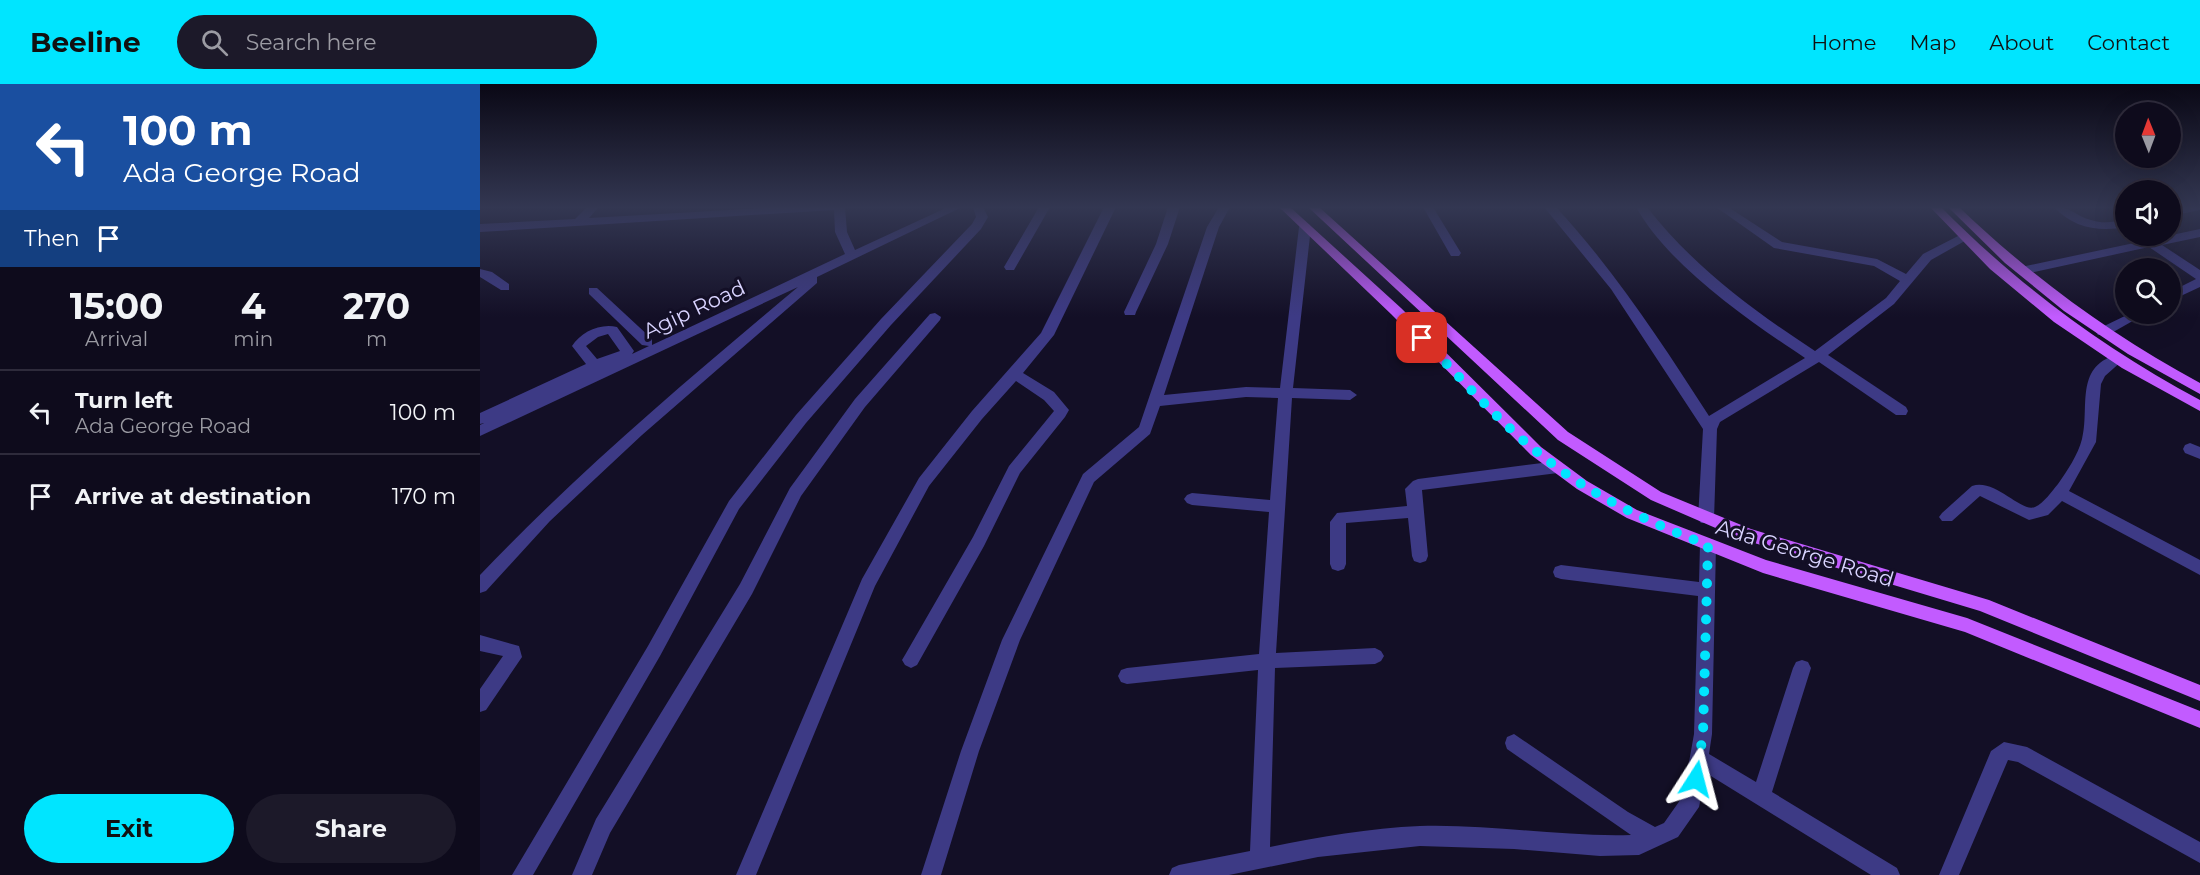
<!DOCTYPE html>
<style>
body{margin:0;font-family:Montserrat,sans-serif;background:#1c1929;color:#f1f3f6;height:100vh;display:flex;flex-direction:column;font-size:22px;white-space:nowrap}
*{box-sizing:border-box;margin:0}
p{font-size:20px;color:#9b9ba3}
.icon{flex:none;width:33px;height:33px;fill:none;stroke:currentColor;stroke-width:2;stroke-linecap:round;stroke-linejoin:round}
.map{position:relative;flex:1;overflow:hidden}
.details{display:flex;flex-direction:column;background:#0e0b1c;width:480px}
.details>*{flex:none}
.guide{background:#1a4fa0;color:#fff;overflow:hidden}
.needle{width:39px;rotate:359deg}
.buttons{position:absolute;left:1635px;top:18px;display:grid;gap:12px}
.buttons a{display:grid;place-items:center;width:66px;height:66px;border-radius:50%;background:#0e0b1c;box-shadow:0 6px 24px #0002,0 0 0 2px #2e2b3b;font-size:30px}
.pin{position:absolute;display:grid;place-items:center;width:51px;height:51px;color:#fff;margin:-26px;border-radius:12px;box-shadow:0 3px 9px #0006}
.me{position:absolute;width:66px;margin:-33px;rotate:9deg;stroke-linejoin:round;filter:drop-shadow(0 0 4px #0008)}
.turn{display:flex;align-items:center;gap:21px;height:126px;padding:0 24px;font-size:27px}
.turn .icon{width:78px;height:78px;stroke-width:2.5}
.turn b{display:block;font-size:42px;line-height:51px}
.then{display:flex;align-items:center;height:57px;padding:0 24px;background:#0003;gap:12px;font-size:22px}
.eta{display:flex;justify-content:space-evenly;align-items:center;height:102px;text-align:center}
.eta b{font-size:36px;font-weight:700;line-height:42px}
.button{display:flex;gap:12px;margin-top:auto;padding:12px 24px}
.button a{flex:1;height:69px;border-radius:36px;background:#00e5ff;color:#111;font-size:24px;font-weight:700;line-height:69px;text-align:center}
.button a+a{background:#1c1929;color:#f1f3f6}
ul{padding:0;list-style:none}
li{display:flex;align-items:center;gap:18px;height:84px;padding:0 24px;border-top:2px solid #2e2b3b}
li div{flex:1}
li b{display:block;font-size:22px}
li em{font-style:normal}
header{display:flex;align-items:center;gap:36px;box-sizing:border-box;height:84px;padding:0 30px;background:#00e5ff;color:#111}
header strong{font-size:28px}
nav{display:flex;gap:33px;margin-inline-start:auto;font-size:21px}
.search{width:420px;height:54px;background:#1c1929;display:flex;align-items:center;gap:15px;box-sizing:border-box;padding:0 21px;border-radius:33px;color:#9b9ba3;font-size:22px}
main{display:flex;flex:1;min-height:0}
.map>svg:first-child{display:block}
</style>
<header>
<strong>Beeline</strong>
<div class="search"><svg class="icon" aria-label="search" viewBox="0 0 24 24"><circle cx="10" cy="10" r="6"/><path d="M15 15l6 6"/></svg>Search here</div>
<nav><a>Home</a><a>Map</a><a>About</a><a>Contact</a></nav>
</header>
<main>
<section class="details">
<div class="guide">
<div class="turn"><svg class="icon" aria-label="left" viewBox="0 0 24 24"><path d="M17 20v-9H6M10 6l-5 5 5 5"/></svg><div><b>100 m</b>Ada George Road</div></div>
<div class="then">Then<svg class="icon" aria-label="arrive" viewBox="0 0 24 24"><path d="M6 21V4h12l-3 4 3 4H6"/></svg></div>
</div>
<div class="eta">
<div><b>15:00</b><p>Arrival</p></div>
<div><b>4</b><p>min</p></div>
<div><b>270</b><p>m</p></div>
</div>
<ul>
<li><svg class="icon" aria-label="left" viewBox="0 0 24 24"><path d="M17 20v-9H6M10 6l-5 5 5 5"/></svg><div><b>Turn left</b><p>Ada George Road</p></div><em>100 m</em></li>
<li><svg class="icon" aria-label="arrive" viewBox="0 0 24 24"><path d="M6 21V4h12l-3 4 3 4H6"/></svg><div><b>Arrive at destination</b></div><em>170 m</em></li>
</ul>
<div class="button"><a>Exit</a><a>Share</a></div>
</section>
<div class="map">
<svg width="1720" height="791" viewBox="0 0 1720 791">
<rect width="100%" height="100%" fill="#130f26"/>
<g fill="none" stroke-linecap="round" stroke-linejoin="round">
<!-- minor -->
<path fill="#3d3a85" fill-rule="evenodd" d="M 107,123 L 119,123 L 109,134 L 303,123 L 365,123 L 367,148 L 375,166 L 468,123 L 482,123 L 337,193 L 337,199 L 162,351 L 70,437 L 6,507 L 0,509 L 0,491 C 99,387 208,295 318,203 L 0,352 L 0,341 L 4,339 L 0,340 L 0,329 L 106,280 L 92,262 C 101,248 120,239 137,243 L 154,267 L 152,270 L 169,262 L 162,261 L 109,210 L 109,204 L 117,204 L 172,255 L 172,261 L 365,170 L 355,148 L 354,126 L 0,148 L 0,140 L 95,135 ZM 128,250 L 140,267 L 117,275 L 106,262 L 118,253 Z
M 493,123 L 503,123 L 508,133 L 501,145 L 411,241 L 326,339 L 259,425 L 180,572 L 53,791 L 32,791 L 168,562 L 249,417 L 316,331 L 401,235 L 492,140 L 496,133 Z
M 559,123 L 570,123 L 534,186 L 526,186 L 524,183 Z
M 624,123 L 636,123 L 574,251 L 543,289 L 574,308 L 589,326 L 585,333 L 540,389 L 504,462 L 437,581 L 431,584 L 425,581 L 422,576 L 425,571 L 493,453 L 529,382 L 574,327 L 564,316 L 536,297 L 502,335 L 449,402 L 395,502 L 276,791 L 256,791 L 382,495 L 439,394 L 492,327 L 561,249 Z
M 688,123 L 700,123 L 688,160 L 656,228 L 655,231 L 645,231 L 644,228 L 676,160 Z
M 739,123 L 750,123 L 739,143 L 684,311 L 766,303 L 800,304 L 819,143 L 825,139 L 829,140 L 831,143 L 813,304 L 870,306 L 877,311 L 870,316 L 812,314 L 796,569 L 895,564 L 901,567 L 904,572 L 901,577 L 895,580 L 795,584 L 790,763 C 839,753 890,744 940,742 C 1011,740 1081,753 1151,751 L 1027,665 L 1025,659 L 1027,653 L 1034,650 L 1148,728 L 1175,743 L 1184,739 L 1203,712 L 1214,650 L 1218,512 L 1081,495 L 1075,493 L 1073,488 L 1075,483 L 1081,481 L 1219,498 L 1220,461 L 1222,456 L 1228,454 L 1234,456 L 1236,461 L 1232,650 L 1229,670 L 1276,698 L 1313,584 L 1316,578 L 1322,576 L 1328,578 L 1331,584 L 1292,708 L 1417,784 L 1420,791 L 1391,791 L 1226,689 L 1219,723 L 1198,753 L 1159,771 L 1120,772 L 1034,765 L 940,762 L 838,773 L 749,791 L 689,791 L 692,784 L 699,781 L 770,767 L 778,586 L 647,600 L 641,598 L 638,592 L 641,586 L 647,584 L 779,570 L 789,428 L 712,421 L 707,419 L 704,415 L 707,411 L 712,409 L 790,416 L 798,314 L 766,313 L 680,322 L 670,350 L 614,398 L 540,556 L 499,667 L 461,791 L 441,791 L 481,667 L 522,556 L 603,390 L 659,343 L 727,143 Z
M 828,123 L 841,123 L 835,126 Z
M 943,123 L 953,123 L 981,169 L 979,172 L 971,172 Z
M 1064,123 L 1076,123 C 1135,187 1182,259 1229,332 L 1325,274 C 1268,236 1189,182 1156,123 L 1167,123 C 1213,182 1272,226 1335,267 L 1406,214 L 1420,197 L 1394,182 L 1294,164 L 1236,123 L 1248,123 L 1302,158 L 1397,175 L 1426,190 L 1443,170 L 1480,151 L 1484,150 L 1490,154 L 1451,176 L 1414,220 L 1348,271 L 1426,323 L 1428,327 L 1426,331 L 1416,331 L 1339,278 L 1240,338 L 1237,345 L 1234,435 L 1231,439 L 1221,439 L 1218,435 L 1223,345 L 1131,205 Z
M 1574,123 C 1590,122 1596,132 1611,136 C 1622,140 1634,138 1646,136 L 1646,143 C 1619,148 1593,144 1574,123 Z
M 1704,123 L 1720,123 L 1720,126 L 1690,132 L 1690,125 Z
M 1720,145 L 1720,153 L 1682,161 L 1720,186 L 1720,203 L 1690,217 L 1690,208 L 1716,195 L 1669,163 L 1541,191 L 1535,187 L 1541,183 Z
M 0,185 L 12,188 L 29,200 L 29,206 L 21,206 L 0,193 Z
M 455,229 L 461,233 L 460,236 L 385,323 L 321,412 L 272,510 L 130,749 L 112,791 L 92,791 L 116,735 L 260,500 L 310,404 L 375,315 L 450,230 Z
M 1649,230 L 1665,230 L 1628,251 L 1618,251 L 1616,248 L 1618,245 Z
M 1636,271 L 1643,276 L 1625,292 L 1621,300 L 1616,358 L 1589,407 L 1720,476 L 1720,491 L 1582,417 L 1568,431 L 1549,436 L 1500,412 L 1472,437 L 1462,437 L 1459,433 L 1462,429 L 1492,402 C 1515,394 1541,429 1555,423 C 1564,419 1572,407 1578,400 C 1587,387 1598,371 1602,355 C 1610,325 1594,283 1636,271 Z
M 1710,359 L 1720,363 L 1720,375 L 1705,369 L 1703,365 L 1705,361 Z
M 1078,377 L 1085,383 L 1078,389 L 942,406 L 948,472 L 946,477 L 940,479 L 934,477 L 932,472 L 928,434 L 866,439 L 866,480 L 864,485 L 858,487 L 852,485 L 850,480 L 850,438 L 857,429 L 927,422 L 925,405 L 933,397 L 938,395 Z
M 0,551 L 39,562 L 42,573 L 6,626 L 0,628 L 0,605 L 23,572 L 0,567 Z
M 1524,658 L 1547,663 L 1720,758 L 1720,779 L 1538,678 L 1528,676 L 1479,791 L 1459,791 L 1511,667 Z"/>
<!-- major -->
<path fill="#c25bff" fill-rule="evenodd" d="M 799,123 L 810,123 L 921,224 L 1061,363 L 1107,397 L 1157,426 L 1286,476 L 1487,534 L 1720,627 L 1720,644 L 1485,548 L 1283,489 L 1147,434 L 1097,405 L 1051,371 L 911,230 Z
M 828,123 L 839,123 L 1088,348 L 1181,408 L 1271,445 L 1509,516 L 1720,601 L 1720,617 L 1500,527 L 1261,455 L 1171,416 L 1078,356 Z
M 1450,123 L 1461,123 C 1538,201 1623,264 1720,316 L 1720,327 L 1642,284 L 1574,238 L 1510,185 Z
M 1468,123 L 1479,123 C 1552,193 1631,251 1720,299 L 1720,310 L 1648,270 L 1584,227 L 1525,179 Z"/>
</g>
<!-- sky -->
<linearGradient id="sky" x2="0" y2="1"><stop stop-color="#0a0815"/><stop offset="0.53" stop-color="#333752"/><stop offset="1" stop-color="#333752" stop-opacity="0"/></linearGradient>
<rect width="1720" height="233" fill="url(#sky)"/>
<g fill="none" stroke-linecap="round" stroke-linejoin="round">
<!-- route -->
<path stroke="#00e5ff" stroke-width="10" stroke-dasharray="0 18" d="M 942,254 C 979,292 1015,334 1056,367 C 1106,409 1167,438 1228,461 L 1223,650 L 1216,695"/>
</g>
<g text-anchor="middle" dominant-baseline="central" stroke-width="6" stroke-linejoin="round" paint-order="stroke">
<!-- street labels -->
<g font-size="21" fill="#d9d4ff" stroke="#130f26">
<text transform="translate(214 225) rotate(-25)">Agip Road</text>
<text transform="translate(1325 469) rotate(17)">Ada George Road</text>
</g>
</g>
</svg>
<div class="buttons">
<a><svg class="needle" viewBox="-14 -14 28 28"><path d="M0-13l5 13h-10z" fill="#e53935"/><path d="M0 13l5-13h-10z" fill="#9b9ba3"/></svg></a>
<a><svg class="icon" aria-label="sound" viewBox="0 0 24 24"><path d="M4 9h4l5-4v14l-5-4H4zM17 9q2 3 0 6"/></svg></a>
<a><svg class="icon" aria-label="search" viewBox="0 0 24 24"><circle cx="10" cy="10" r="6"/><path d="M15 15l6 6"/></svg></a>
</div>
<div class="pin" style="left:942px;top:254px;background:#d93025"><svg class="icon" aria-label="arrive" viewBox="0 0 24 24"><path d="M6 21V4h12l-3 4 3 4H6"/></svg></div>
<svg class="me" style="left:1216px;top:695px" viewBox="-20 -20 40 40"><path d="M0-17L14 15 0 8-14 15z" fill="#00e5ff" stroke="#fff" stroke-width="4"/></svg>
</div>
</main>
